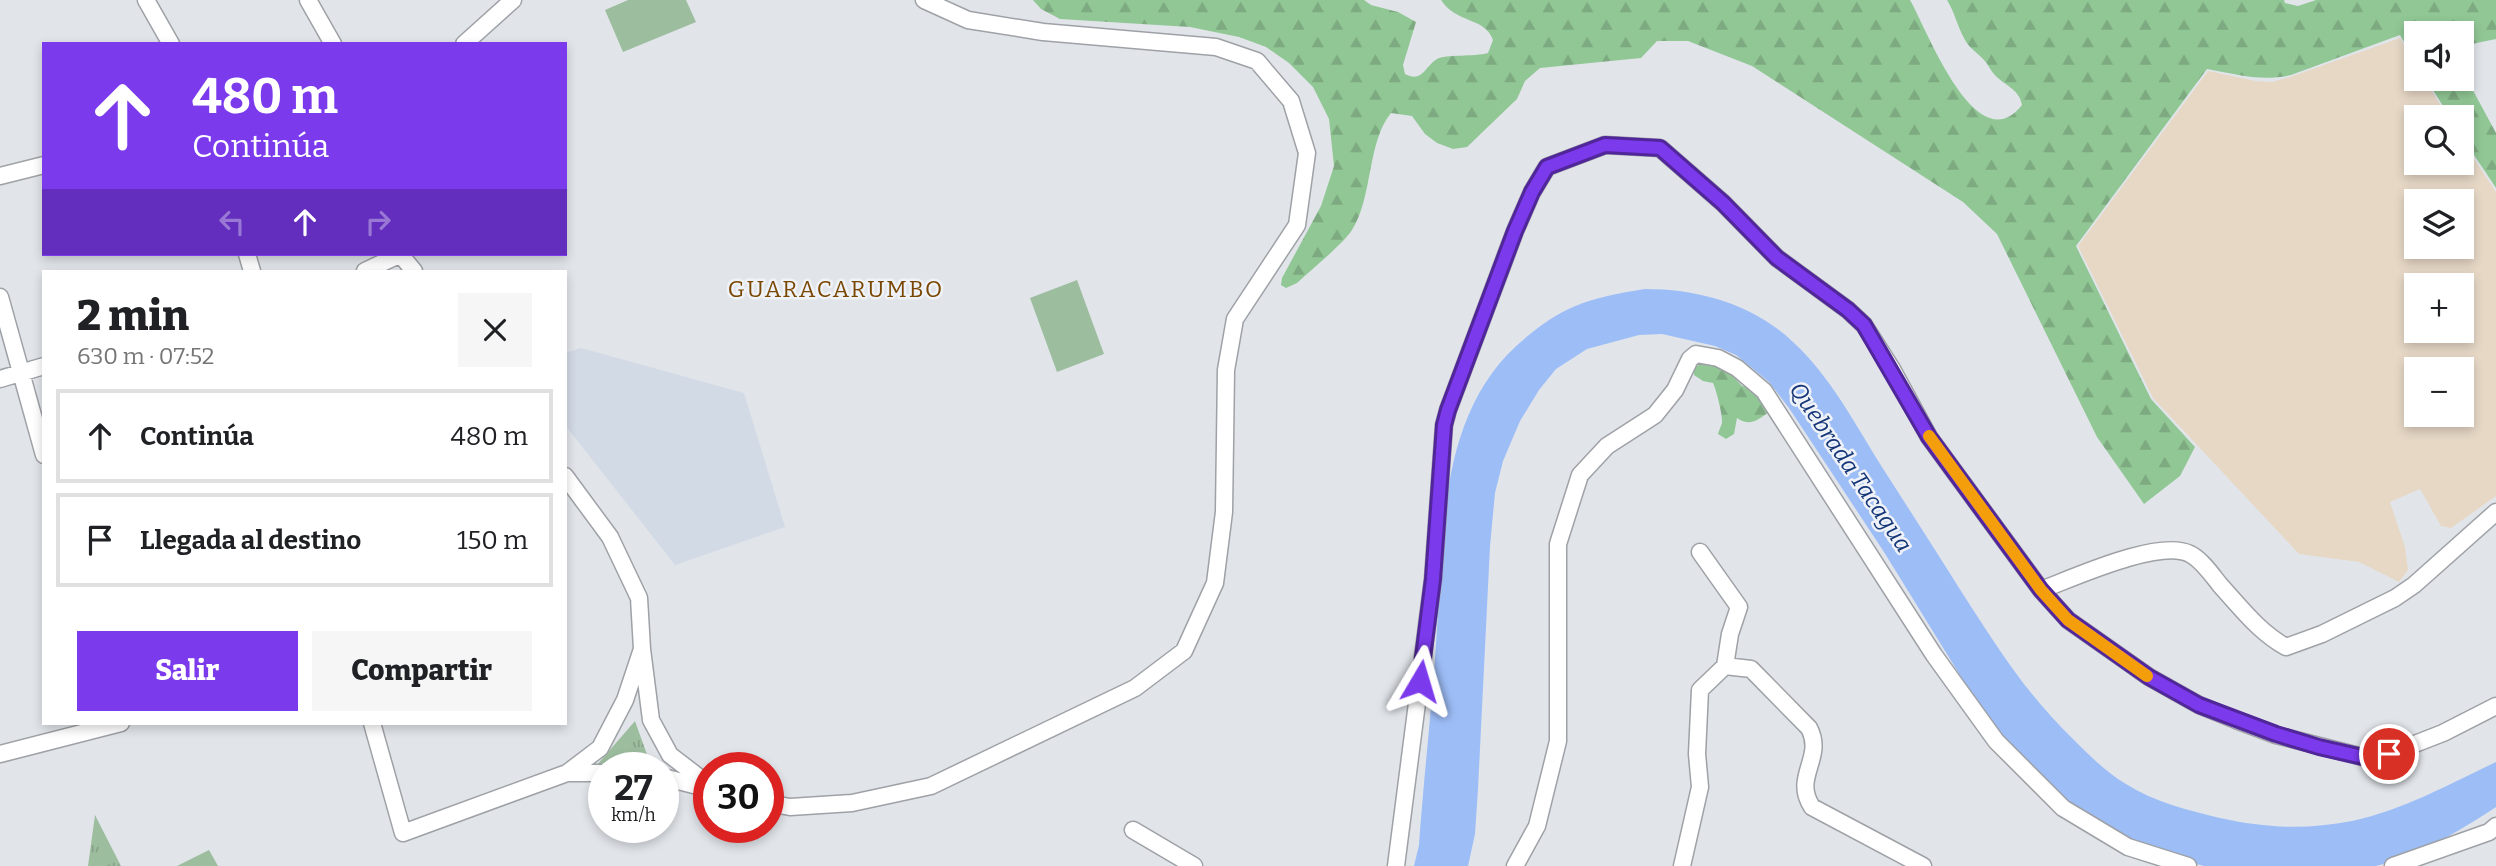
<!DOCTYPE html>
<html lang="es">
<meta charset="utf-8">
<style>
body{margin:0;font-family:Bitter,serif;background:#f6f6f6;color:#202124;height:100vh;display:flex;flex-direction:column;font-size:26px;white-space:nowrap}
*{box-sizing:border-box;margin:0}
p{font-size:23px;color:#757577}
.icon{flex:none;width:38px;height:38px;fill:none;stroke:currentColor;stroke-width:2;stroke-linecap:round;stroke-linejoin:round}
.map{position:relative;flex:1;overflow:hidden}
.side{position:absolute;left:42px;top:270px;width:525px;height:455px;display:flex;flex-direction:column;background:#fff;border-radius:0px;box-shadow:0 4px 10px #0003}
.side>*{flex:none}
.top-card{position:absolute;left:42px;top:42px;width:525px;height:214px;border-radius:0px;box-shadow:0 4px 10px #0003;background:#7c3aed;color:#fff;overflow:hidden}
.tools{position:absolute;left:2404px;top:21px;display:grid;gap:14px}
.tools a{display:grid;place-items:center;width:70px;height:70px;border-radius:0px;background:#fff;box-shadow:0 4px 10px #0003;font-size:35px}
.speed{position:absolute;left:588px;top:752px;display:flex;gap:14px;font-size:35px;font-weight:700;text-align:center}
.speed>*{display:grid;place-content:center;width:91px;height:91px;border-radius:50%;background:#fff;box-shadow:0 4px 10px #0003;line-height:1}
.speed small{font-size:18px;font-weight:400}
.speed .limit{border:10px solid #d22;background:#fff;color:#111}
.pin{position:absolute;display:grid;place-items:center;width:60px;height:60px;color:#fff;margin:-30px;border:4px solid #fff;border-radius:50%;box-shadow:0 2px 7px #0007}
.me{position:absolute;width:77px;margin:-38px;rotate:7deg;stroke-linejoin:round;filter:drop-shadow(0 0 5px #0008)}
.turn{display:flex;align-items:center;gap:24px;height:147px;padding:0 35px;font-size:32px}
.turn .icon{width:91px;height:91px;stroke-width:2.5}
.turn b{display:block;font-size:49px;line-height:60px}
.lanes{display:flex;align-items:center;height:66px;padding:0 35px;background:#0003;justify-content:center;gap:35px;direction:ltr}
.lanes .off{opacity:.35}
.round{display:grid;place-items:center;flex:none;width:74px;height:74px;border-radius:0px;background:#f6f6f6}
.overview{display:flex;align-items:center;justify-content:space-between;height:119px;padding:0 35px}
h1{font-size:42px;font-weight:800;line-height:52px}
.primary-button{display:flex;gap:14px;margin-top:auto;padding:14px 35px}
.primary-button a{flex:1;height:80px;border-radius:0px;background:#7c3aed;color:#fff;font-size:28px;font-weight:800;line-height:80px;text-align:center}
.primary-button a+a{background:#f6f6f6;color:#202124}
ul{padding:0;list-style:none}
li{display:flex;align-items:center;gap:21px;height:94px;margin:0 14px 10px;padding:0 21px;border:4px solid #e0e0e0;border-radius:0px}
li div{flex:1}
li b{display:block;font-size:26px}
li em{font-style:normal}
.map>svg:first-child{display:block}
</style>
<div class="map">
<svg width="2496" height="866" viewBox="0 0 2496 866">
<defs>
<pattern id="grass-tufts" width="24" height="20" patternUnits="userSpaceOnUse" patternTransform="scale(1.75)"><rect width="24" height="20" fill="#9dbd9f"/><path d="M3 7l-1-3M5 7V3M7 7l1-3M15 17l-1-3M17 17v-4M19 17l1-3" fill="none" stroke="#87a289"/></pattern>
<pattern id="forest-firs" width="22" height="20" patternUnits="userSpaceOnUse" patternTransform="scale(1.75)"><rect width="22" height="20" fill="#91c795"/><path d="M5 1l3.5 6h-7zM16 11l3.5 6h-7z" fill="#7daa80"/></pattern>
</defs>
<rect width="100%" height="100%" fill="#e1e5ea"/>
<!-- built -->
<path fill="#d2dae5" d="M 581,348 L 744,393 L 785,527 L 675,565 L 565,425 L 565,353 Z"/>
<!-- medical -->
<path fill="#e7d8c6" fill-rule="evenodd" d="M 2400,38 L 2417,68 L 2417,79 L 2424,79 L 2448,117 L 2417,117 L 2417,163 L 2462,163 L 2462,141 L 2496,192 L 2496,496 L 2451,528 L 2441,526 L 2420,489 L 2390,502 L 2405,547 L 2408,570 L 2399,582 L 2359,562 L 2299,554 L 2153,398 L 2078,246 L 2208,71 L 2256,81 L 2272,82 L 2290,77 ZM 2462,201 L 2462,247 L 2417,247 L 2417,201 ZM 2417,285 L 2462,285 L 2462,331 L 2417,331 ZM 2417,369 L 2462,369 L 2462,415 L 2417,415 Z"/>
<!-- grass -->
<path fill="url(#grass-tufts)" d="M 635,721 L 650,763 L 596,766 Z
M 95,815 L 121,866 L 88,866 Z"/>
<!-- forest -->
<path fill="url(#forest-firs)" d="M 1033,0 L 1364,0 L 1371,5 L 1398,12 L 1416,22 L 1403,65 L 1405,74 C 1423,83 1424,67 1437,59 C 1445,54 1474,57 1488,53 L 1493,40 C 1485,17 1457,24 1441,0 L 1910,0 C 1925,25 1976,164 2022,105 C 2019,88 2004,86 1994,74 C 1990,70 1988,64 1984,60 C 1978,53 1970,49 1965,40 C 1958,28 1955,13 1947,0 L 2284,0 L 2285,3 L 2298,6 L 2316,0 L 2496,0 L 2496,39 L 2462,46 L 2462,33 L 2417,33 L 2417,64 L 2400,35 L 2291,75 C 2261,82 2236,74 2207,69 L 2076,246 L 2151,399 L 2195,447 L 2180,476 L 2144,504 L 2097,437 L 1997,234 L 1963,202 L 1752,66 L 1688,41 L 1657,41 L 1641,58 L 1540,68 L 1525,81 L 1517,99 L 1467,147 L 1453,149 L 1437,143 L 1425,134 L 1412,116 L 1391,113 C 1367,142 1373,197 1352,230 C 1343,244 1311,270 1297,283 L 1286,288 L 1281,285 L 1282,278 L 1321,206 L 1334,166 L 1329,119 L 1313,87 L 1289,63 L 1266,47 L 1239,37 L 1190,27 L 1060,19 L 1041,9 Z
M 2462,70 L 2496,133 L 2496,188 L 2462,137 L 2462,117 L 2450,117 L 2426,79 L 2462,79 Z
M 1704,363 L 1725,368 L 1742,386 L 1754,388 L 1769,412 C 1758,420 1750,427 1737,418 L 1734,434 L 1726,439 L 1718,434 C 1719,430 1721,426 1722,423 C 1723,416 1716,389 1713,383 L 1703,381 L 1694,375 L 1694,367 Z"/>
<!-- pitch -->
<path fill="#9dbd9f" d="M 628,0 L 686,0 L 696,22 L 623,52 L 605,10 Z
M 1077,280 L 1104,354 L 1057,372 L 1030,298 Z
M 209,850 L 218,866 L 177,866 Z"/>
<!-- water -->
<path fill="#9dbdf7" d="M 1645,289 C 1699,289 1753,304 1793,342 C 1830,376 1854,422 1880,464 C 1907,506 1934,548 1961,591 C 1997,647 2026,694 2075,741 C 2090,756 2107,773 2126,784 C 2154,802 2187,810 2220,818 C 2265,828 2306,830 2352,821 C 2404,810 2449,784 2496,762 L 2496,807 C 2458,832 2421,854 2376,866 L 2204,866 L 2154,852 L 2116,833 L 2082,812 L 2053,789 L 1995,732 L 1884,552 L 1789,408 L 1769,382 L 1736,355 L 1715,346 L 1662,334 L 1639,335 L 1587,349 L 1556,369 L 1539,390 L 1520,421 L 1503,461 L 1495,493 L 1490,546 L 1478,789 L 1475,834 L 1468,866 L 1414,866 L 1419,845 C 1424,772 1433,700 1437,628 C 1444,526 1439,405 1529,335 C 1542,324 1557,314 1573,307 C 1596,297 1621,293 1645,289 Z"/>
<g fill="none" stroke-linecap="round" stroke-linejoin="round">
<defs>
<path id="minor" d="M 146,0 L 171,44
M 308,0 L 333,44
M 464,44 L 513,0
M 0,176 L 44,165
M 247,254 L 252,271
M 400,254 L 414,271
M 365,271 L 401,254
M 0,297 L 44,455
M 0,379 L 44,366
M 565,476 L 610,537 L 639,598 L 642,649 L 651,720 L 670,755 L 709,785
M 2041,590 C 2073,578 2160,538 2190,554 C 2202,560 2212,575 2220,585 C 2241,608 2259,632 2286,647 L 2322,634 L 2395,598 L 2414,585 L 2496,512
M 1725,666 L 1751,669 L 1809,728 C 1825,758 1792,777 1812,807 L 1923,866
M 372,723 L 403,833 L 567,773 L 600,748 L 625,700 L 642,649
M 0,754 L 121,723
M 567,773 L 604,773
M 663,777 L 709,789
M 768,803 L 790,807 L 852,803 L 931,786 L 1135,688 L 1184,651 L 1215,583 L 1224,512 L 1226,370 L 1235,319 L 1297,225 L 1307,153 L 1291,101 L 1257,61 L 1216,47 L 1043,32 L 968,20 L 924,0
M 1133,830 L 1194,866
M 1396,866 L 1433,579 L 1444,425 L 1448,410 L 1515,231 L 1532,192 L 1547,167 L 1605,145 L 1660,148 L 1723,203 L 1777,258 L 1848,310 L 1864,325 L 1892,369 L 1929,437 L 2041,590 L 2068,620 L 2149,677 L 2199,705 L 2236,720 L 2276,735 L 2367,758 L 2389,754 L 2443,733 L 2496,706
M 1515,866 L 1537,826 L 1558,741 L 1558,544 L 1580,475 L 1607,446 L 1655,415 L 1675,390 L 1690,359 L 1696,354 L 1718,358 L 1737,368 L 1764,391 L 1934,655 L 1996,741 L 2063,808 L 2128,847 L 2188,866
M 1682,866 L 1700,787 L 1697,754 L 1700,690 L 1725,666 L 1730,634 L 1739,607 L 1700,552
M 2393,866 L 2489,832 L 2496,826"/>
</defs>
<!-- minor casing -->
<use href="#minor" stroke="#9ea1a6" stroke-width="19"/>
<!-- minor -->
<use href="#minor" stroke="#fff" stroke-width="16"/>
</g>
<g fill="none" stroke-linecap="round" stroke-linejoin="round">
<defs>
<path id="route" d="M 1420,681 L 1433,579 L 1444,425 L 1448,410 L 1515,231 L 1532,192 L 1547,167 L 1605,145 L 1660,148 L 1723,203 L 1777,258 L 1848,310 L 1864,325 L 1929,437 L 2041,590 L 2068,620 L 2149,677 L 2199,705 L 2276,734 L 2319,747 L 2367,758 L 2389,754"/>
</defs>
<!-- route casing -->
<use href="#route" stroke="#51269a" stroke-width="18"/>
<!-- route -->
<use href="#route" stroke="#7c3aed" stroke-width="12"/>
<!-- slow -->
<path stroke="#f59e0b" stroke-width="12" d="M 1929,436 L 2041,590 L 2068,620 L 2147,676"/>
</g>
<g text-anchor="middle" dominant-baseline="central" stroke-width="5" stroke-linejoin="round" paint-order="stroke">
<!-- neighbourhood labels -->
<g font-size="23" letter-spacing="2" fill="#7a4702" stroke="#eff2f7">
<text x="836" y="289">GUARACARUMBO</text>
</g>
<!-- water labels -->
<g font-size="23" font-style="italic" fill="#153678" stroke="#eff2f7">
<text transform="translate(1851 467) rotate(56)">Quebrada Tacagua</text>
</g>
</g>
</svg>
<div class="tools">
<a><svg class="icon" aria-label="sound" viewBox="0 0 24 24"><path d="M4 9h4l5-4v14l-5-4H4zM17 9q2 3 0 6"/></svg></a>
<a><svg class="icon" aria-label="search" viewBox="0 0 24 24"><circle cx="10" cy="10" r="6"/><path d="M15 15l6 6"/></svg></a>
<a><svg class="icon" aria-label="layers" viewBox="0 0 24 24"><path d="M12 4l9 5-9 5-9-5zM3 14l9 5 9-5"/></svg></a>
<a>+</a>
<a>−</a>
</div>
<div class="speed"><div>27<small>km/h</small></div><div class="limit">30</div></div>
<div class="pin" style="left:2389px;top:754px;background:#d93025"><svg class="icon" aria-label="arrive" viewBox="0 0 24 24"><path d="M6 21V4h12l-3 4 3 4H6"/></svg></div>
<svg class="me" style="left:1420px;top:681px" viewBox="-20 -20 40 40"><path d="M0-17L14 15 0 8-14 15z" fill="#7c3aed" stroke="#fff" stroke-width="4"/></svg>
<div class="top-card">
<div class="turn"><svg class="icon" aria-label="ahead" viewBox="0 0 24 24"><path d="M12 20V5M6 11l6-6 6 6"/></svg><div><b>480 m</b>Continúa</div></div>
<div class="lanes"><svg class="icon off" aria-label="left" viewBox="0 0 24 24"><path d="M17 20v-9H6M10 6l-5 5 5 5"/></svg><svg class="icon" aria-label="ahead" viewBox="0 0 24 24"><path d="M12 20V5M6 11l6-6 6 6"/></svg><svg class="icon off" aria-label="right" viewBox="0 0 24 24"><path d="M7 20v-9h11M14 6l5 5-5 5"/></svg></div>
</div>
<section class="side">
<div class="overview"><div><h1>2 min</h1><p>630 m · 07:52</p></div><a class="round"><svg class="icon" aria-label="close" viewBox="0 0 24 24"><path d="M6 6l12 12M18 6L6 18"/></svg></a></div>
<ul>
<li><svg class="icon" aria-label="ahead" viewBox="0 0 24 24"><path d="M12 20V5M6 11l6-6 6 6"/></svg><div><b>Continúa</b></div><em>480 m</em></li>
<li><svg class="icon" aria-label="arrive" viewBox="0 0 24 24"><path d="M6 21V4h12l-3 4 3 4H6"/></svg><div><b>Llegada al destino</b></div><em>150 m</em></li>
</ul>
<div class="primary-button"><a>Salir</a><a>Compartir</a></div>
</section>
</div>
